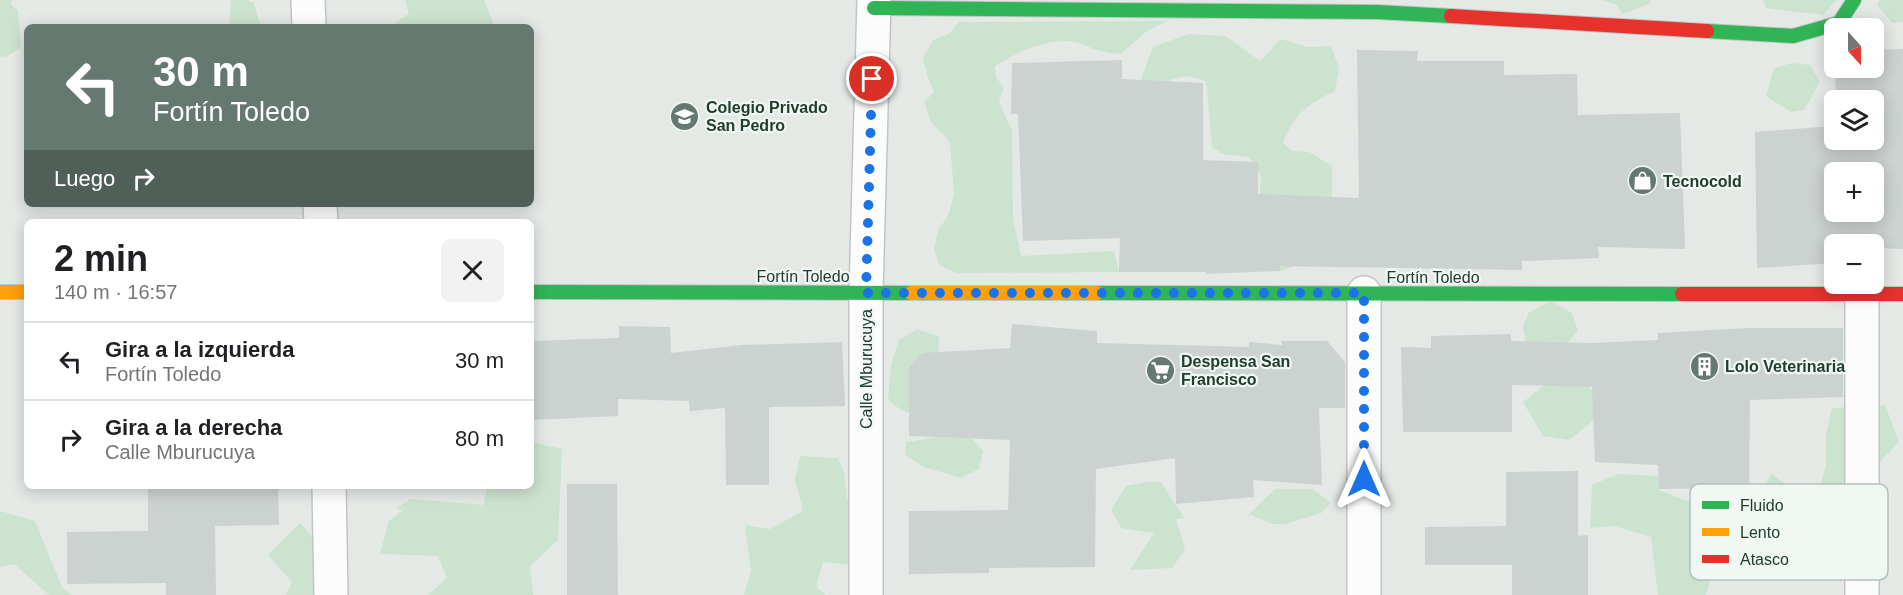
<!DOCTYPE html>
<html lang="es">
<meta charset="utf-8">
<style>
body{margin:0;font-family:Helvetica,sans-serif;background:#f2f2f2;color:#202124;height:100vh;display:flex;flex-direction:column;font-size:22px;white-space:nowrap}
*{box-sizing:border-box;margin:0}
p{font-size:20px;color:#757577}
.icon{flex:none;width:33px;height:33px;fill:none;stroke:currentColor;stroke-width:2;stroke-linecap:round;stroke-linejoin:round}
.map{position:relative;flex:1;overflow:hidden}
.side{position:absolute;left:24px;top:219px;width:510px;height:270px;display:flex;flex-direction:column;background:#fff;border-radius:9px;box-shadow:0 3px 15px #0003}
.side>*{flex:none}
.top-card{position:absolute;left:24px;top:24px;width:510px;height:183px;border-radius:9px;box-shadow:0 3px 15px #0003;background:#657970;color:#fff;overflow:hidden}
.needle{width:39px;rotate:159deg}
.controls{position:absolute;left:1824px;top:18px;display:grid;gap:12px}
.controls a{display:grid;place-items:center;width:60px;height:60px;border-radius:9px;background:#fff;box-shadow:0 3px 15px #0003;font-size:30px}
.pin{position:absolute;display:grid;place-items:center;width:51px;height:51px;color:#fff;margin:-26px;border:3px solid #fff;border-radius:50%;box-shadow:0 2px 6px #0007}
.me{position:absolute;width:66px;margin:-33px;rotate:0deg;stroke-linejoin:round;filter:drop-shadow(0 0 4px #0008)}
.turn{display:flex;align-items:center;gap:21px;height:126px;padding:0 30px;font-size:27px}
.turn .icon{width:78px;height:78px;stroke-width:2.5}
.turn b{display:block;font-size:42px;line-height:51px}
.then{display:flex;align-items:center;height:57px;padding:0 30px;background:#0003;gap:12px;font-size:22px}
.round{display:grid;place-items:center;flex:none;width:63px;height:63px;border-radius:9px;background:#f2f2f2}
.summary{display:flex;align-items:center;justify-content:space-between;height:102px;padding:0 30px}
h1{font-size:36px;font-weight:700;line-height:45px}
ul{padding:0;list-style:none}
li{display:flex;align-items:center;gap:18px;height:78px;padding:0 30px;border-top:2px solid #e0e0e0}
li div{flex:1}
li b{display:block;font-size:22px}
li em{font-style:normal}
.map>svg:first-child{display:block}
</style>
<div class="map">
<svg width="1903" height="595" viewBox="0 0 1903 595">
<rect width="100%" height="100%" fill="#e4e9e6"/>
<!-- green -->
<path fill="#cce3cf" d="M 0,0 L 12,0 L 11,5 L 18,10 L 21,47 L 6,57 L 0,56 Z
M 231,0 L 247,0 L 254,3 L 261,27 L 229,27 Z
M 405,0 L 484,0 L 495,27 L 389,27 L 409,14 Z
M 1602,0 L 1651,0 L 1649,4 L 1622,14 L 1617,5 Z
M 1763,0 L 1837,0 L 1823,15 L 1766,8 Z
M 1880,0 L 1903,0 L 1903,22 L 1892,23 L 1877,5 Z
M 1167,21 L 1147,31 L 1120,54 C 1112,53 1104,52 1097,50 C 1091,49 1086,44 1079,43 C 1050,36 1019,51 995,66 L 996,77 L 1004,88 L 999,102 L 1012,131 L 1013,219 L 1021,256 L 1114,251 L 1119,272 L 957,273 L 940,266 L 934,250 L 938,230 L 948,216 L 954,195 L 950,142 L 931,122 L 924,102 L 934,92 L 928,78 L 923,58 L 933,40 L 949,34 L 959,22 Z
M 1189,34 L 1226,36 L 1260,61 L 1281,39 L 1308,47 L 1331,46 L 1339,68 L 1335,91 C 1308,104 1295,113 1283,142 L 1292,151 L 1309,152 L 1332,166 L 1332,203 L 1300,264 L 1280,271 L 1259,204 L 1261,176 L 1249,157 L 1222,154 L 1212,147 L 1206,81 L 1188,76 L 1170,80 L 1166,123 L 1134,119 L 1142,77 L 1153,47 Z
M 1792,63 L 1810,65 L 1820,82 L 1804,110 L 1791,112 L 1766,96 L 1774,68 Z
M 1551,301 L 1572,313 L 1578,331 L 1564,347 L 1526,343 L 1523,327 L 1529,312 Z
M 917,329 L 939,337 L 938,368 L 920,418 L 901,410 L 888,400 L 891,364 L 899,340 Z
M 1580,376 L 1606,408 L 1587,426 L 1569,440 L 1543,436 L 1523,402 L 1551,380 Z
M 1885,405 L 1899,442 L 1877,465 L 1879,549 L 1832,548 L 1791,567 L 1719,543 L 1706,595 L 1658,595 L 1651,537 L 1614,526 L 1590,528 L 1592,485 L 1618,474 L 1659,476 L 1659,490 L 1686,501 L 1756,498 L 1772,474 L 1796,493 L 1816,497 L 1826,466 L 1826,435 L 1832,408 Z
M 938,437 L 973,439 L 983,451 L 979,469 L 961,478 L 924,467 L 905,455 L 906,442 Z
M 531,442 L 562,449 L 558,540 L 530,566 L 533,595 L 428,595 L 447,578 L 438,556 L 380,554 L 389,521 L 403,510 L 396,508 L 411,499 L 484,505 L 487,486 L 531,486 Z
M 800,456 L 838,458 L 844,473 L 847,499 L 882,525 L 852,565 L 823,562 L 816,587 L 826,595 L 744,595 L 751,571 L 745,525 L 770,529 L 803,511 L 795,479 Z
M 1147,482 L 1161,482 L 1184,518 L 1176,519 L 1185,550 L 1172,568 L 1130,570 L 1154,533 L 1121,528 L 1111,510 L 1126,486 Z
M 1275,489 L 1313,489 L 1331,503 L 1321,513 L 1286,524 L 1272,524 L 1249,514 Z
M 0,511 L 35,521 L 62,587 L 72,595 L 49,595 L 14,564 L 0,567 Z
M 300,523 L 335,562 L 336,595 L 286,595 L 292,582 L 268,555 Z"/>
<!-- building -->
<path fill="#ccd2cf" fill-rule="evenodd" d="M 1903,49 L 1903,249 L 1874,248 L 1874,244 L 1834,244 L 1834,263 L 1757,268 L 1755,132 L 1834,126 L 1834,140 L 1874,140 L 1874,100 L 1836,100 L 1835,68 L 1874,68 L 1874,50 ZM 1834,172 L 1874,172 L 1874,212 L 1834,212 Z
M 1357,50 L 1418,51 L 1417,61 L 1504,61 L 1504,75 L 1577,74 L 1578,115 L 1680,113 L 1685,249 L 1598,247 L 1599,258 L 1522,261 L 1522,270 L 1280,266 L 1280,271 L 1206,274 L 1206,272 L 1119,272 L 1120,238 L 1023,241 L 1018,114 L 1011,114 L 1012,63 L 1122,60 L 1122,79 L 1203,83 L 1203,160 L 1258,162 L 1258,194 L 1359,198 Z
M 1012,324 L 1097,331 L 1097,343 L 1249,347 L 1249,342 L 1282,345 L 1282,341 L 1327,341 L 1345,362 L 1345,408 L 1319,408 L 1322,485 L 1253,480 L 1254,497 L 1176,504 L 1175,458 L 1096,469 L 1095,567 L 989,568 L 989,573 L 909,574 L 909,511 L 1008,510 L 1010,440 L 909,436 L 909,368 L 922,353 L 1010,348 Z
M 619,326 L 670,327 L 671,353 L 741,345 L 842,342 L 845,406 L 769,407 L 769,485 L 726,485 L 725,408 L 690,411 L 689,401 L 618,399 L 618,416 L 531,420 L 531,341 L 619,338 Z
M 1748,328 L 1843,328 L 1843,397 L 1750,400 L 1749,488 L 1659,489 L 1658,465 L 1595,462 L 1592,387 L 1512,385 L 1512,432 L 1403,432 L 1401,347 L 1431,348 L 1431,336 L 1511,334 L 1511,341 L 1591,343 L 1658,340 L 1658,333 Z
M 1578,471 L 1578,536 L 1588,535 L 1588,595 L 1512,595 L 1512,565 L 1425,565 L 1425,527 L 1506,526 L 1506,472 Z
M 567,484 L 617,484 L 618,595 L 567,595 Z
M 148,486 L 278,486 L 279,525 L 215,526 L 216,595 L 166,595 L 166,583 L 67,584 L 67,532 L 148,531 Z"/>
<g fill="none" stroke-linecap="round" stroke-linejoin="round">
<defs>
<path id="street" d="M 308,0 L 309,27
M 320,204 L 321,222
M 1364,293 L 1364,595
M 1862,294 L 1862,595
M 329,486 L 331,595
M 866,595 L 866,293 L 874,0"/>
<path id="fast" d="M 874,8 L 1377,12 L 1451,16
M 1707,31 L 1793,36 L 1839,23 L 1854,0
M 531,292 L 911,293
M 1097,293 L 1682,294"/>
<path id="slow" d="M 0,292 L 27,292
M 911,293 L 1097,293"/>
<path id="jam" d="M 1451,16 L 1707,31
M 1682,294 L 1903,294"/>
</defs>
<!-- street casing -->
<use href="#street" stroke="#c1c6c3" stroke-width="36"/>
<!-- fast casing -->
<use href="#fast" stroke="#bfc7c3" stroke-width="16"/>
<!-- slow casing -->
<use href="#slow" stroke="#bfc7c3" stroke-width="16"/>
<!-- jam casing -->
<use href="#jam" stroke="#bfc7c3" stroke-width="16"/>
<!-- street -->
<use href="#street" stroke="#fbfcfb" stroke-width="33"/>
<!-- fast -->
<use href="#fast" stroke="#30b455" stroke-width="14"/>
<!-- slow -->
<use href="#slow" stroke="#ff9f0a" stroke-width="14"/>
<!-- jam -->
<use href="#jam" stroke="#e5322d" stroke-width="14"/>
</g>
<g fill="none" stroke-linecap="round" stroke-linejoin="round">
<!-- route -->
<path stroke="#1a73e8" stroke-width="10" stroke-dasharray="0 18" d="M 872,79 L 866,293 L 1364,293 L 1364,479"/>
</g>
<!-- icons -->
<defs>
<symbol id="university-disc" viewBox="-11 -11 22 22"><circle r="9.5" fill="#657970" stroke="#f1f8f4"/><path d="M0-5L7-2L0 1L-7-2ZM-4 1L0 2.5L4 1V4Q0 6-4 4Z" fill="#fff"/></symbol>
<symbol id="shop-disc" viewBox="-11 -11 22 22"><circle r="9.5" fill="#657970" stroke="#f1f8f4"/><path d="M-5-2.5h2.3a2.7 3.5 0 0 1 5.4 0H5L5.5 6h-11ZM-1.5-2.5h3a1.5 2.3 0 0 0-3 0Z" fill="#fff"/></symbol>
<symbol id="building-disc" viewBox="-11 -11 22 22"><circle r="9.5" fill="#657970" stroke="#f1f8f4"/><path d="M-4-6H4V6H1V3H-1V6H-4ZM-2.5-4.3h1.7v1.8h-1.7ZM.8-4.3h1.7v1.8H.8ZM-2.5-1h1.7V.8h-1.7ZM.8-1h1.7V.8H.8Z" fill="#fff"/></symbol>
<symbol id="supermarket-disc" viewBox="-11 -11 22 22"><circle r="9.5" fill="#657970" stroke="#f1f8f4"/><path d="M-6-5.5h2.5l.6 2H6L4.5 2H-2.5L-4.4-4H-6ZM-1.5 3.2a1.3 1.3 0 1 0 .1 0ZM3 3.2a1.3 1.3 0 1 0 .1 0Z" fill="#fff"/></symbol>
</defs>
<g fill-rule="evenodd">
<use href="#university-disc" x="668" y="100" width="33" height="33"/>
<use href="#shop-disc" x="1626" y="164" width="33" height="33"/>
<use href="#building-disc" x="1688" y="350" width="33" height="33"/>
<use href="#supermarket-disc" x="1144" y="354" width="33" height="33"/>
</g>
<g text-anchor="middle" dominant-baseline="central" stroke-width="4.5" stroke-linejoin="round" paint-order="stroke">
<!-- poi labels -->
<g font-size="16" font-weight="bold" fill="#213d31" stroke="#f1f8f4" text-anchor="start">
<text x="706" y="107">Colegio Privado<tspan x="706" dy="18">San Pedro</tspan></text>
<text x="1663" y="181">Tecnocold</text>
<text x="1181" y="361">Despensa San<tspan x="1181" dy="18">Francisco</tspan></text>
<text x="1725" y="366">Lolo Veterinaria</text>
</g>
<!-- street labels -->
<g font-size="16" fill="#213d31" stroke="#f1f8f4">
<text x="803" y="276">Fortín Toledo</text>
<text x="1433" y="277">Fortín Toledo</text>
<text transform="translate(866 369) rotate(-90)">Calle Mburucuya</text>
</g>
</g>
<!-- legend -->
<rect x="1690" y="484" width="198" height="96" rx="9" fill="#f1f8f4" stroke="#b3c0ba" stroke-width="1.5"/>
<rect x="1702" y="501" width="27" height="8" fill="#30b455"/>
<rect x="1702" y="528" width="27" height="8" fill="#ff9f0a"/>
<rect x="1702" y="555" width="27" height="8" fill="#e5322d"/>
<g font-size="16" fill="#213d31">
<text x="1740" y="511">Fluido</text>
<text x="1740" y="538">Lento</text>
<text x="1740" y="565">Atasco</text>
</g>
</svg>
<div class="controls">
<a><svg class="needle" viewBox="-14 -14 28 28"><path d="M0-13l5 13h-10z" fill="#e53935"/><path d="M0 13l5-13h-10z" fill="#757577"/></svg></a>
<a><svg class="icon" aria-label="layers" viewBox="0 0 24 24"><path d="M12 4l9 5-9 5-9-5zM3 14l9 5 9-5"/></svg></a>
<a>+</a>
<a>−</a>
</div>
<div class="pin" style="left:872px;top:79px;background:#d93025"><svg class="icon" aria-label="arrive" viewBox="0 0 24 24"><path d="M6 21V4h12l-3 4 3 4H6"/></svg></div>
<svg class="me" style="left:1364px;top:479px" viewBox="-20 -20 40 40"><path d="M0-17L14 15 0 8-14 15z" fill="#1a73e8" stroke="#fff" stroke-width="4"/></svg>
<div class="top-card">
<div class="turn"><svg class="icon" aria-label="left" viewBox="0 0 24 24"><path d="M17 20v-9H6M10 6l-5 5 5 5"/></svg><div><b>30 m</b>Fortín Toledo</div></div>
<div class="then">Luego<svg class="icon" aria-label="right" viewBox="0 0 24 24"><path d="M7 20v-9h11M14 6l5 5-5 5"/></svg></div>
</div>
<section class="side">
<div class="summary"><div><h1>2 min</h1><p>140 m · 16:57</p></div><a class="round"><svg class="icon" aria-label="close" viewBox="0 0 24 24"><path d="M6 6l12 12M18 6L6 18"/></svg></a></div>
<ul>
<li><svg class="icon" aria-label="left" viewBox="0 0 24 24"><path d="M17 20v-9H6M10 6l-5 5 5 5"/></svg><div><b>Gira a la izquierda</b><p>Fortín Toledo</p></div><em>30 m</em></li>
<li><svg class="icon" aria-label="right" viewBox="0 0 24 24"><path d="M7 20v-9h11M14 6l5 5-5 5"/></svg><div><b>Gira a la derecha</b><p>Calle Mburucuya</p></div><em>80 m</em></li>
</ul>
</section>
</div>
